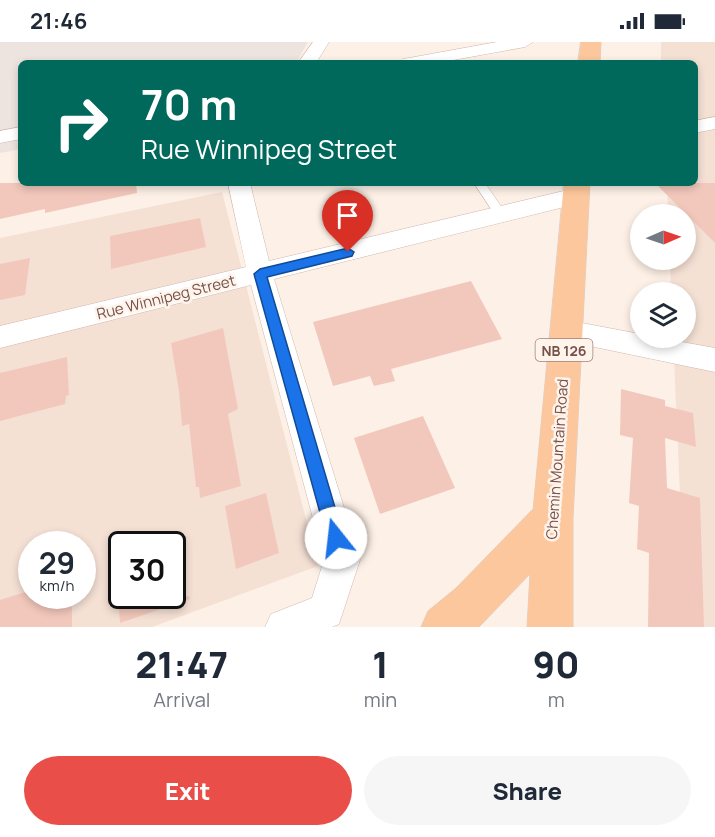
<!DOCTYPE html>
<style>
body{margin:0;font-family:Manrope,sans-serif;background:#f6f6f7;color:#1f2937;height:100vh;display:flex;flex-direction:column;font-size:22px;white-space:nowrap}
*{box-sizing:border-box;margin:0}
p{font-size:20px;color:#747a83}
.icon{flex:none;width:33px;height:33px;fill:none;stroke:currentColor;stroke-width:2;stroke-linecap:round;stroke-linejoin:round}
.map{position:relative;height:585px;overflow:hidden}
.side{display:flex;flex-direction:column;background:#fff;flex:1}
.side>*{flex:none}
.hud{position:absolute;left:18px;top:18px;width:680px;height:126px;border-radius:9px;box-shadow:0 3px 9px #0003;background:#00695c;color:#fff;overflow:hidden}
.needle{width:39px;rotate:88deg}
.fabs{position:absolute;left:630px;top:162px;display:grid;gap:12px}
.fabs a{display:grid;place-items:center;width:66px;height:66px;border-radius:50%;background:#fff;box-shadow:0 3px 9px #0003;font-size:30px}
.speed{position:absolute;left:18px;top:489px;display:flex;gap:12px;font-size:30px;font-weight:700;text-align:center}
.speed>*{display:grid;place-content:center;width:78px;height:78px;border-radius:50%;background:#fff;box-shadow:0 3px 9px #0003;line-height:1}
.speed small{font-size:15px;font-weight:400}
.speed .limit{border:3px solid #111;border-radius:9px;background:#fff;color:#111}
.pin{position:absolute;display:grid;place-items:center;width:51px;height:51px;color:#fff;margin:-62px -26px;border-radius:50% 50% 50% 0;rotate:-45deg;box-shadow:0 0 6px #0007}
.pin .icon{rotate:45deg}
.me{position:absolute;width:66px;margin:-33px;rotate:344deg;stroke-linejoin:round;filter:drop-shadow(0 0 4px #0008)}
.turn{display:flex;align-items:center;gap:21px;height:126px;padding:0 24px;font-size:27px}
.turn .icon{width:78px;height:78px;stroke-width:2.5}
.turn b{display:block;font-size:42px;line-height:51px}
.eta{display:flex;justify-content:space-evenly;align-items:center;height:102px;text-align:center}
.eta b{font-size:36px;font-weight:800;line-height:42px}
.primary-button{display:flex;gap:12px;margin-top:auto;padding:12px 24px}
.primary-button a{flex:1;height:69px;border-radius:36px;background:#ea4e48;color:#fff;font-size:24px;font-weight:800;line-height:69px;text-align:center}
.primary-button a+a{background:#f6f6f7;color:#1f2937}
.status{display:flex;justify-content:space-between;align-items:center;height:42px;padding:0 30px;background:#fff;direction:ltr}
.status svg{height:16px;fill:currentColor}
.map>svg:first-child{display:block}
</style>
<div class="status"><b>21:46</b><svg viewBox="0 0 49 12"><path d="M0 12V9h3v3zM5 12V6h3v6zM10 12V3h3v9zM15 12V0h3v12zM26 1h20v11H26zM47 4h2v5h-2z"/></svg></div>
<div class="map">
<svg width="715" height="585" viewBox="0 0 715 585">
<rect width="100%" height="100%" fill="#fdf0e6"/>
<!-- residential -->
<path fill="#f5e0d4" fill-rule="evenodd" d="M 661,0 L 715,0 L 715,585 L 686,585 L 673,296 L 686,296 L 686,250 L 671,250 L 670,218 L 686,218 L 686,172 L 668,172 L 667,141 L 694,141 L 694,21 L 661,21 Z
M 222,150 L 318,524 L 152,585 L 0,585 L 0,196 ZM 32,502 L 82,502 L 82,554 L 32,554 ZM 122,502 L 172,502 L 172,554 L 122,554 Z"/>
<!-- industrial -->
<path fill="#ede4e0" d="M 0,0 L 308,0 L 296,21 L 21,21 L 21,107 L 0,111 Z"/>
<!-- building -->
<path fill="#f3c8bc" d="M 0,141 L 136,141 L 137,151 L 45,171 L 45,167 L 0,177 Z
M 655,141 L 715,141 L 715,201 Z
M 200,176 L 206,205 L 111,227 L 110,194 Z
M 30,216 L 25,253 L 0,258 L 0,222 Z
M 471,239 L 502,297 L 391,327 L 395,339 L 374,344 L 370,334 L 333,344 L 313,280 Z
M 223,286 L 238,367 L 228,372 L 241,444 L 200,456 L 199,445 L 196,445 L 189,382 L 182,384 L 179,349 L 171,301 Z
M 67,315 L 69,353 L 66,354 L 65,362 L 0,379 L 0,331 Z
M 621,347 L 665,358 L 665,364 L 693,371 L 696,405 L 665,396 L 667,446 L 700,456 L 704,585 L 648,585 L 649,511 L 637,507 L 639,464 L 629,461 L 633,396 L 620,393 Z
M 423,374 L 455,446 L 380,472 L 354,396 Z
M 266,451 L 279,511 L 236,527 L 225,464 Z
M 32,548 L 32,554 L 72,554 L 72,585 L 0,585 L 0,558 Z
M 118,554 L 189,554 L 190,557 L 120,581 Z"/>
<g fill="none" stroke-linecap="round" stroke-linejoin="round">
<defs>
<path id="lane" d="M 474,141 L 485,141 L 507,173 L 505,176 L 497,176 Z"/>
<path id="street" d="M 313,0 L 329,0 L 316,21 L 298,21 Z
M 497,0 L 533,0 L 525,5 L 437,21 L 400,21 L 403,17 L 409,16 Z
M 715,75 L 715,87 L 694,91 L 694,79 Z
M 21,85 L 21,97 L 0,101 L 0,89 Z
M 228,141 L 250,141 L 269,219 L 576,146 L 584,149 L 587,154 L 584,159 L 576,162 L 274,237 L 360,518 L 339,582 L 332,585 L 265,585 L 271,572 L 312,556 L 324,518 L 251,243 L 0,306 L 0,284 L 246,225 Z
M 566,278 L 640,292 L 640,296 L 660,296 L 715,306 L 715,330 L 556,297 L 553,289 L 556,281 Z"/>
<path id="primary" d="M 581,0 L 601,0 L 600,21 L 578,21 Z
M 564,141 L 590,141 L 573,476 L 573,585 L 527,585 L 530,532 L 479,585 L 421,585 L 428,569 L 456,546 L 533,467 Z"/>
</defs>
<!-- lane casing -->
<use href="#lane" stroke="#d1b7ae" stroke-width="1"/>
<!-- street casing -->
<use href="#street" stroke="#d1b7ae" stroke-width="1"/>
<!-- primary casing -->
<use href="#primary" stroke="#d9cecc" stroke-width="1"/>
<!-- lane -->
<use href="#lane" fill="#fff" fill-rule="evenodd"/>
<!-- street -->
<use href="#street" fill="#fff" fill-rule="evenodd"/>
<!-- primary -->
<use href="#primary" fill="#fdc79d" fill-rule="evenodd"/>
</g>
<!-- route -->
<path fill="#1a73e8" stroke="#114b97" stroke-width="1.5" d="M 348,206 L 354,210 L 352,214 L 267,235 L 344,496 L 342,502 L 336,504 L 329,502 L 327,496 L 254,232 L 260,227 Z"/>
<g text-anchor="middle" dominant-baseline="central" stroke-width="5" stroke-linejoin="round" paint-order="stroke">
<!-- shield labels -->
<rect fill="#fff4ec" stroke="#a0827b" stroke-width="1.5" x="535.5" y="297" width="57" height="22" rx="4.5"/>
<g font-size="14" font-weight="bold" fill="#77514a">
<text x="564" y="308">NB 126</text>
</g>
<!-- street labels -->
<g font-size="15" fill="#77514a" stroke="#fff4ec">
<text transform="translate(166 255) rotate(-14)">Rue Winnipeg Street</text>
<text transform="translate(557 417) rotate(-86)">Chemin Mountain Road</text>
</g>
</g>
</svg>
<div class="fabs">
<a><svg class="needle" viewBox="-14 -14 28 28"><path d="M0-13l5 13h-10z" fill="#e53935"/><path d="M0 13l5-13h-10z" fill="#747a83"/></svg></a>
<a><svg class="icon" aria-label="layers" viewBox="0 0 24 24"><path d="M12 4l9 5-9 5-9-5zM3 14l9 5 9-5"/></svg></a>
</div>
<div class="speed"><div>29<small>km/h</small></div><div class="limit">30</div></div>
<div class="pin" style="left:348px;top:210px;background:#d93025"><svg class="icon" aria-label="arrive" viewBox="0 0 24 24"><path d="M6 21V4h12l-3 4 3 4H6"/></svg></div>
<svg class="me" style="left:336px;top:496px" viewBox="-20 -20 40 40"><circle r="19" fill="#fff"/><path d="M0-13L10 11 0 6-10 11z" fill="#1a73e8"/></svg>
<div class="hud">
<div class="turn"><svg class="icon" aria-label="right" viewBox="0 0 24 24"><path d="M7 20v-9h11M14 6l5 5-5 5"/></svg><div><b>70 m</b>Rue Winnipeg Street</div></div>
</div>
</div>
<section class="side">
<div class="eta">
<div><b>21:47</b><p>Arrival</p></div>
<div><b>1</b><p>min</p></div>
<div><b>90</b><p>m</p></div>
</div>
<div class="primary-button"><a>Exit</a><a>Share</a></div>
</section>
